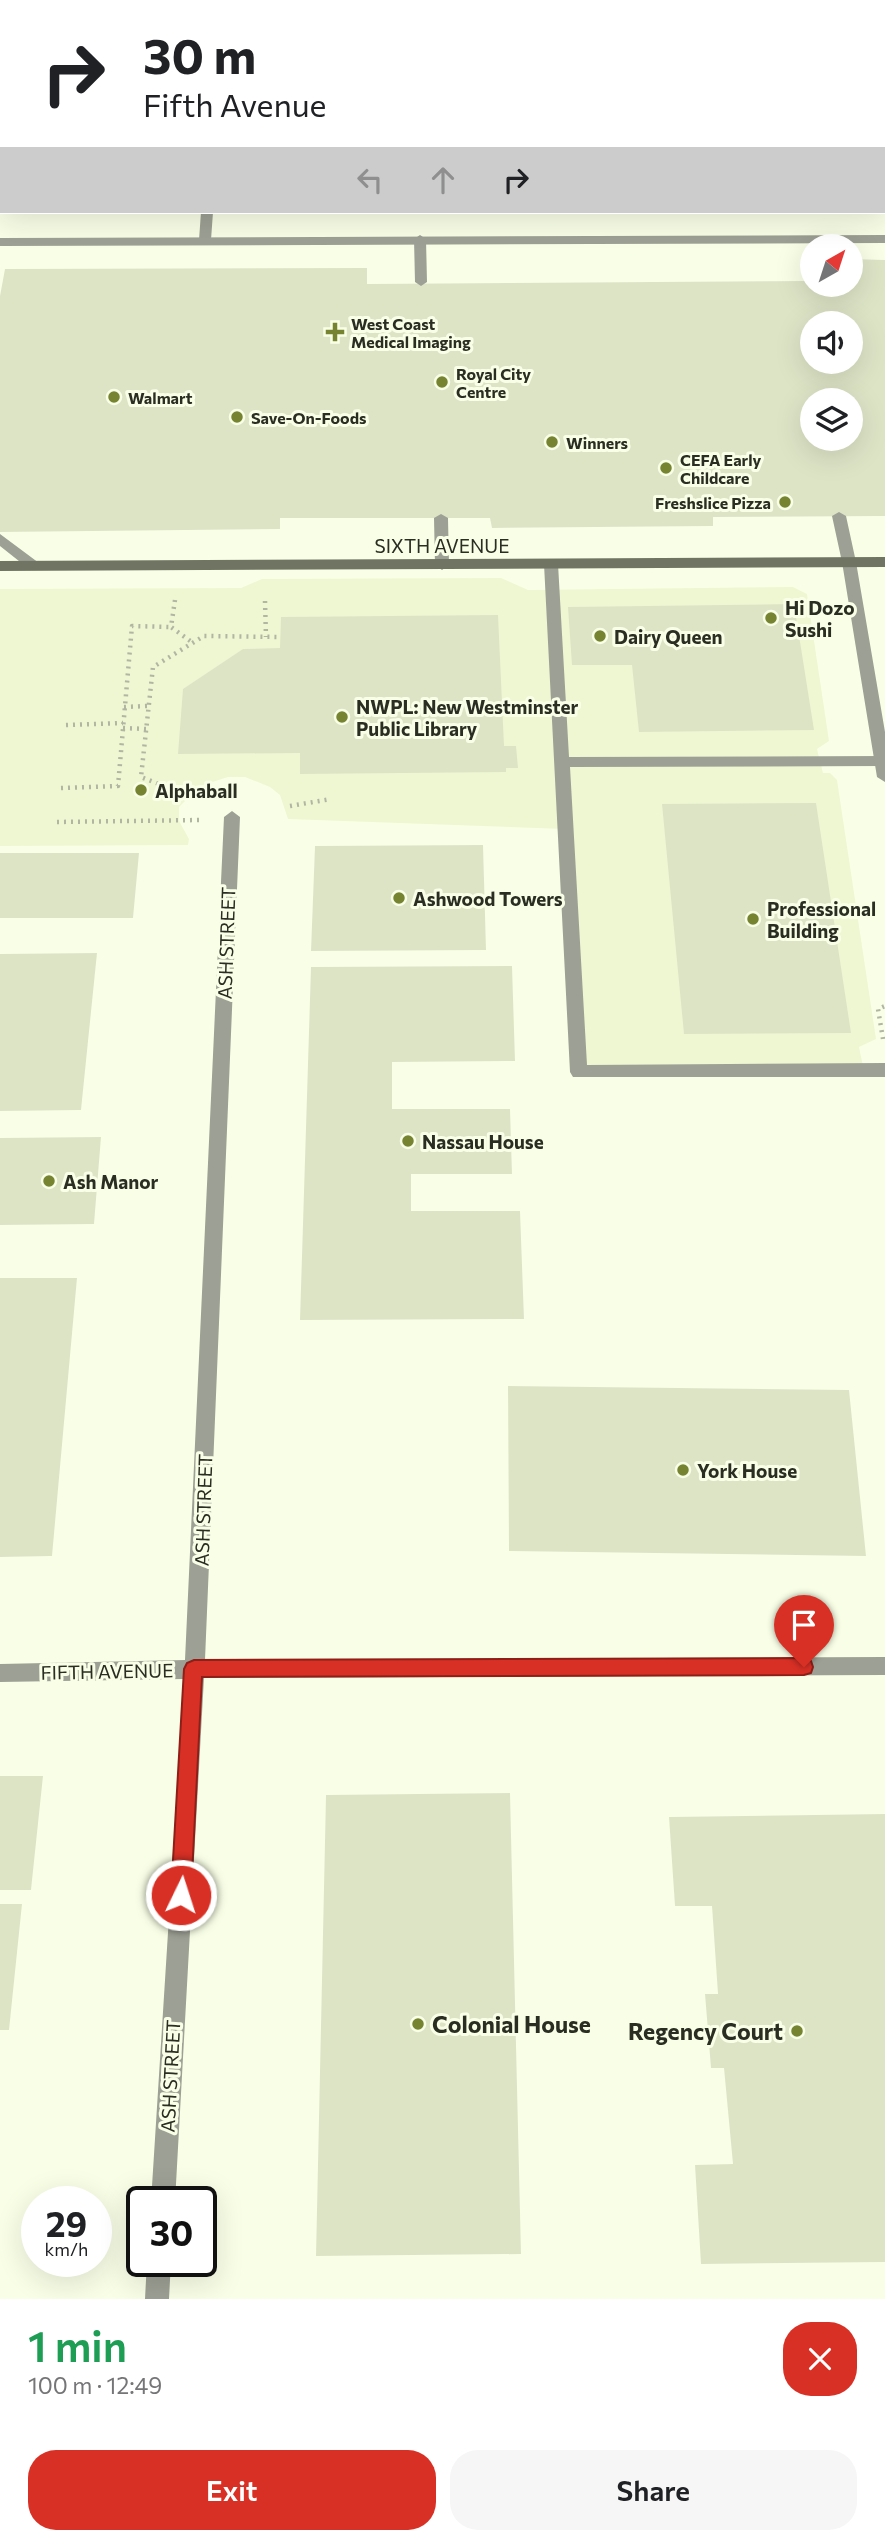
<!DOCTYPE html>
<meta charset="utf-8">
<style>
body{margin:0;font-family:Commissioner,sans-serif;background:#f6f6f6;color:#202124;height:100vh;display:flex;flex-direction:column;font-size:26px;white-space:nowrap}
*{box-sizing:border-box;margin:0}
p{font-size:23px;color:#757577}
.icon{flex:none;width:38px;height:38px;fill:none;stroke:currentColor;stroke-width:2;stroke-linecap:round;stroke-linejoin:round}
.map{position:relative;height:2299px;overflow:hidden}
.drawer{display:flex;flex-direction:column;background:#fff;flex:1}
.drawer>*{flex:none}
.hud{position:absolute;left:0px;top:0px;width:886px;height:214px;box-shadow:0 7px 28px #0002;background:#fff;color:#202124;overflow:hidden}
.needle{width:46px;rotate:39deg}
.tools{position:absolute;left:800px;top:234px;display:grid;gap:14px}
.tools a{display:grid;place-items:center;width:63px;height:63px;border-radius:50%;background:#fff;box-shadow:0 7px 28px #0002;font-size:35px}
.speed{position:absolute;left:21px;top:2186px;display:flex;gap:14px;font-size:35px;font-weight:700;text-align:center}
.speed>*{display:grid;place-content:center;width:91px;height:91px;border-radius:50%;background:#fff;box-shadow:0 7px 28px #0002;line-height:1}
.speed small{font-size:18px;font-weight:400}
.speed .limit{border:4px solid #111;border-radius:10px;background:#fff;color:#111}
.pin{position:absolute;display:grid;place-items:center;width:60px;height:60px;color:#fff;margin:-72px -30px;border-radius:50% 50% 50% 0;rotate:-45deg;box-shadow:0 0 7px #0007}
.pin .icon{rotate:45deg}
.me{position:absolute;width:77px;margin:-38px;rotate:4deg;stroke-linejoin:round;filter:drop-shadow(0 0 5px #0008)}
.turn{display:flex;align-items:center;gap:24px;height:147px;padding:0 28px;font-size:32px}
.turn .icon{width:91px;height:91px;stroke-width:2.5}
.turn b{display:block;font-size:49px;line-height:60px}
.lanes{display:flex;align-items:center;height:66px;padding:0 28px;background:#0003;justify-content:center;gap:35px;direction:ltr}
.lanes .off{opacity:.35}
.round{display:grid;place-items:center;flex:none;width:74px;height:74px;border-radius:28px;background:#f6f6f6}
.head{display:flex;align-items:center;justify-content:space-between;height:119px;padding:0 28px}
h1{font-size:42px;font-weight:600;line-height:52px;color:#1e9e55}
.cta{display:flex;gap:14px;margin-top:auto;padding:14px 28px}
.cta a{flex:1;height:80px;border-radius:28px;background:#d93025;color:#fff;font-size:28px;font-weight:600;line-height:80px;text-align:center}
.cta a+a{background:#f6f6f6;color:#202124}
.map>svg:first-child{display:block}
</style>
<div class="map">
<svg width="885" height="2299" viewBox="0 0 885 2299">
<rect width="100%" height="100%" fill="#f9ffe7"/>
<!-- built -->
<path fill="#eef7d2" d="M 501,578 L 528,590 L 793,587 L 807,594 L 829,741 L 817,749 L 823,773 L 830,773 L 837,780 L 876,1039 L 859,1047 L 864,1071 L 579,1072 L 565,829 L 288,819 L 280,795 L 270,787 L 245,777 L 228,777 L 200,786 L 179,807 L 179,821 L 189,839 L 188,845 L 0,846 L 0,589 L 241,588 L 262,579 Z"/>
<!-- building -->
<path fill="#dde4c6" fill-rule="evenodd" d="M 850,259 L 885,260 L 885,516 L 713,517 L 713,526 L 492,528 L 490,518 L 280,518 L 280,529 L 0,532 L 0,296 L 5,269 L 367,268 L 367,284 L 812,281 L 812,285 L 850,285 ZM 812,324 L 850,324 L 850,362 L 812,362 ZM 812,401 L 850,401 L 850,439 L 812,439 Z
M 794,604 L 814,730 L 639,732 L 632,665 L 572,665 L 568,607 Z
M 498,615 L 504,746 L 516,746 L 518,768 L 506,768 L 506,772 L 300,774 L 300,753 L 178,754 L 183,689 L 243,649 L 280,648 L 281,617 Z
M 816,803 L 851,1033 L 684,1034 L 662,804 Z
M 483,845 L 486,950 L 311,951 L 315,846 Z
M 0,853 L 139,853 L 133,918 L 0,918 Z
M 97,953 L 81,1110 L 0,1111 L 0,954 Z
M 512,966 L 515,1061 L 392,1062 L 392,1109 L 510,1109 L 512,1174 L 411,1174 L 411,1211 L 520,1211 L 524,1319 L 300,1320 L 311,967 Z
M 101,1137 L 94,1224 L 0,1225 L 0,1138 Z
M 0,1278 L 77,1278 L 52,1556 L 0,1557 Z
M 508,1386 L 849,1390 L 866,1556 L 509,1551 Z
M 0,1776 L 43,1776 L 31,1890 L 0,1890 Z
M 510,1793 L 521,2254 L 316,2256 L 326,1795 Z
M 885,1814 L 885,2262 L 701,2264 L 695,2165 L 733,2164 L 724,2068 L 711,2068 L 705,1994 L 718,1994 L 712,1906 L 675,1906 L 669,1817 Z
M 0,1904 L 22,1904 L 9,2030 L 0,2030 Z"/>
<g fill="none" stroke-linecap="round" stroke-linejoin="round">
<!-- path-far1 -->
<path stroke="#b1b6a3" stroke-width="3.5" stroke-dasharray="1 3.5" stroke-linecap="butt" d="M 513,0 L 551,0
M 338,1 L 452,0
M 162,2 L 277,1"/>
<!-- path -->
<path stroke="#b1b6a3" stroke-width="4.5" stroke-dasharray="2 5" stroke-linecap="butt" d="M 175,600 L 171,627 L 193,643
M 265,601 L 266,637
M 124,707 L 147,706
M 66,725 L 123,723
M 123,728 L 146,729
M 61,788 L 118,786 L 132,626 L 171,627
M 184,794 L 141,777 L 153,667 L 204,636 L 281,637
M 290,806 L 331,799
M 57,822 L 200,820
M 883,1039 L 878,1009 L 885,1006"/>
<!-- lane -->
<path fill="#9da094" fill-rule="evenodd" d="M 302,0 L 314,0 L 314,2 L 302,2 Z
M 478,0 L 490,0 L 490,2 L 478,2 Z
M 651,0 L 663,0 L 663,2 L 651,2 Z
M 752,0 L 764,0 L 764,2 L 753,2 Z
M 813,0 L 825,0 L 825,2 L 813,2 Z
M 201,212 L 213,212 L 211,240 L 205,244 L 199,240 Z
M 420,235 L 426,239 L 427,282 L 421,286 L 415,282 L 414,239 Z
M 839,512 L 846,516 L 856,562 L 849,567 L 842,562 L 832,516 Z
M 441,514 L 448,518 L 449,565 L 442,570 L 435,565 L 434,518 Z
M 0,534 L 39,563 L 39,569 L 29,569 L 0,546 Z
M 551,559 L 558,564 L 569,757 L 885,756 L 885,766 L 570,767 L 587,1065 L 885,1063 L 885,1077 L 573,1077 L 570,1072 L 544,564 Z"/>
<!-- street -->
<path fill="#9da094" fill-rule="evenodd" d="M 885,235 L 885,243 L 0,246 L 0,238 Z
M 849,557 L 856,562 L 885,732 L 885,782 L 877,777 L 842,562 Z
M 232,811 L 240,817 L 205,1660 L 885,1657 L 885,1675 L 204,1678 L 175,2202 L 151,2202 L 184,1679 L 0,1682 L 0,1664 L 185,1660 L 224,817 Z
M 147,2261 L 171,2261 L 169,2299 L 145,2299 Z"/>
<!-- secondary -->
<path fill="#707563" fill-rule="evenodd" d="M 885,557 L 885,567 L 0,571 L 0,561 Z"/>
</g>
<!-- route -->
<path fill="#d93025" stroke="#8d1f18" stroke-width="2" d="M 804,1658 L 811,1661 L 813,1667 L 811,1673 L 804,1675 L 202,1677 L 191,1895 L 188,1901 L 181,1904 L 174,1901 L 171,1895 L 184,1669 L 187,1663 L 194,1660 Z"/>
<!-- markers -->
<g fill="#768432" stroke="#f9ffe7" stroke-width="2.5">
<path d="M331.5 321.5h7v7h7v7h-7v7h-7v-7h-7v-7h7z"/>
<circle cx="442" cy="382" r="7"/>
<circle cx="114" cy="397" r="7"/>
<circle cx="237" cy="417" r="7"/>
<circle cx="552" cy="442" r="7"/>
<circle cx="666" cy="468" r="7"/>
<circle cx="785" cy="502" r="7"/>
<circle cx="771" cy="618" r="7"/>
<circle cx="600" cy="636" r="7"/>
<circle cx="342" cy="717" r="7"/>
<circle cx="141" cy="790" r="7"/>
<circle cx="399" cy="898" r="7"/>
<circle cx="753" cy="919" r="7"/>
<circle cx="408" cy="1141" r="7"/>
<circle cx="49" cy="1181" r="7"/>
<circle cx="683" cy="1470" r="7"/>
<circle cx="418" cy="2024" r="7"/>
<circle cx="797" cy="2031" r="7"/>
</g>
<g text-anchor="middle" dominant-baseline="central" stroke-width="6" stroke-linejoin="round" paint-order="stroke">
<!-- far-poi labels -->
<g font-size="16" font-weight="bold" fill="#2a2d21" stroke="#f9ffe7" text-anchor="start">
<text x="351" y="323">West Coast<tspan x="351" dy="18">Medical Imaging</tspan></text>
<text x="456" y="373">Royal City<tspan x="456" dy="18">Centre</tspan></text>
<text x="128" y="397">Walmart</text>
<text x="251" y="417">Save-On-Foods</text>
<text x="566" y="442">Winners</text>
<text x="680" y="459">CEFA Early<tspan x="680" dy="18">Childcare</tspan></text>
<text x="771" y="502" text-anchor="end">Freshslice Pizza</text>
</g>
<!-- street labels -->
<g font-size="19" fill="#2a2d21" stroke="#f9ffe7">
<text x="442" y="545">SIXTH AVENUE</text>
<text transform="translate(226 943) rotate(-88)">ASH STREET</text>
<text transform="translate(203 1510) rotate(-88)">ASH STREET</text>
<text transform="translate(107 1671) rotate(-1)">FIFTH AVENUE</text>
<text transform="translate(170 2076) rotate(-87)">ASH STREET</text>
</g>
<!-- poi labels -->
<g font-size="19" font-weight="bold" fill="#2a2d21" stroke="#f9ffe7" text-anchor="start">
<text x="785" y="607">Hi Dozo<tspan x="785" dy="22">Sushi</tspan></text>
<text x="614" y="636">Dairy Queen</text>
<text x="356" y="706">NWPL: New Westminster<tspan x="356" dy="22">Public Library</tspan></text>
<text x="155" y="790">Alphaball</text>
<text x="413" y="898">Ashwood Towers</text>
<text x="767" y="908">Professional<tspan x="767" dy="22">Building</tspan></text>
<text x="422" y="1141">Nassau House</text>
<text x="63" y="1181">Ash Manor</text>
<text x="697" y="1470">York House</text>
</g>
<!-- near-poi labels -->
<g font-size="23" font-weight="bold" fill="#2a2d21" stroke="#f9ffe7" text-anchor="start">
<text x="432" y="2024">Colonial House</text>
<text x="783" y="2031" text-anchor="end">Regency Court</text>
</g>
</g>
</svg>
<div class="tools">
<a><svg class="needle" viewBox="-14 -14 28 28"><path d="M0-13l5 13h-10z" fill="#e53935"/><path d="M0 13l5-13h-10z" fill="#757577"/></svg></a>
<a><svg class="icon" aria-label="sound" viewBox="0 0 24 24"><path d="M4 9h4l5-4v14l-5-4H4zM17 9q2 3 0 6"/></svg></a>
<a><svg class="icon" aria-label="layers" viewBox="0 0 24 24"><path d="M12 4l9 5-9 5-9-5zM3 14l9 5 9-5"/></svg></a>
</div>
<div class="speed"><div>29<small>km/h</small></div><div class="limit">30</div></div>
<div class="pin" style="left:804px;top:1667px;background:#d93025"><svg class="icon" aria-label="arrive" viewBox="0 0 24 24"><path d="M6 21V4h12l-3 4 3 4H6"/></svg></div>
<svg class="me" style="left:181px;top:1895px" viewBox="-20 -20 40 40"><circle r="17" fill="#d93025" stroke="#fff" stroke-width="3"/><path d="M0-11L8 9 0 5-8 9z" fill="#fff"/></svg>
<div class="hud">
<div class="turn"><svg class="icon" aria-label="right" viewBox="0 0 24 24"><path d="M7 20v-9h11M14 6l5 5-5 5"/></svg><div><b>30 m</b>Fifth Avenue</div></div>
<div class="lanes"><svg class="icon off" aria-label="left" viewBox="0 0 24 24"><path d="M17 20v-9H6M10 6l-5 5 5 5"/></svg><svg class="icon off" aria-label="ahead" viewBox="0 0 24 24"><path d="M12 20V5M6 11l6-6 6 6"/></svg><svg class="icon" aria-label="right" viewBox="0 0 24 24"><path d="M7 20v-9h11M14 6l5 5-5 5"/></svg></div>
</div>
</div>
<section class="drawer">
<div class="head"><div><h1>1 min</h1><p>100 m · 12:49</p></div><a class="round" style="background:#d93025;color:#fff"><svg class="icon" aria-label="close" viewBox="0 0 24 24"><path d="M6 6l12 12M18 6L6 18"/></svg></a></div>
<div class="cta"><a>Exit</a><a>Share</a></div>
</section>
